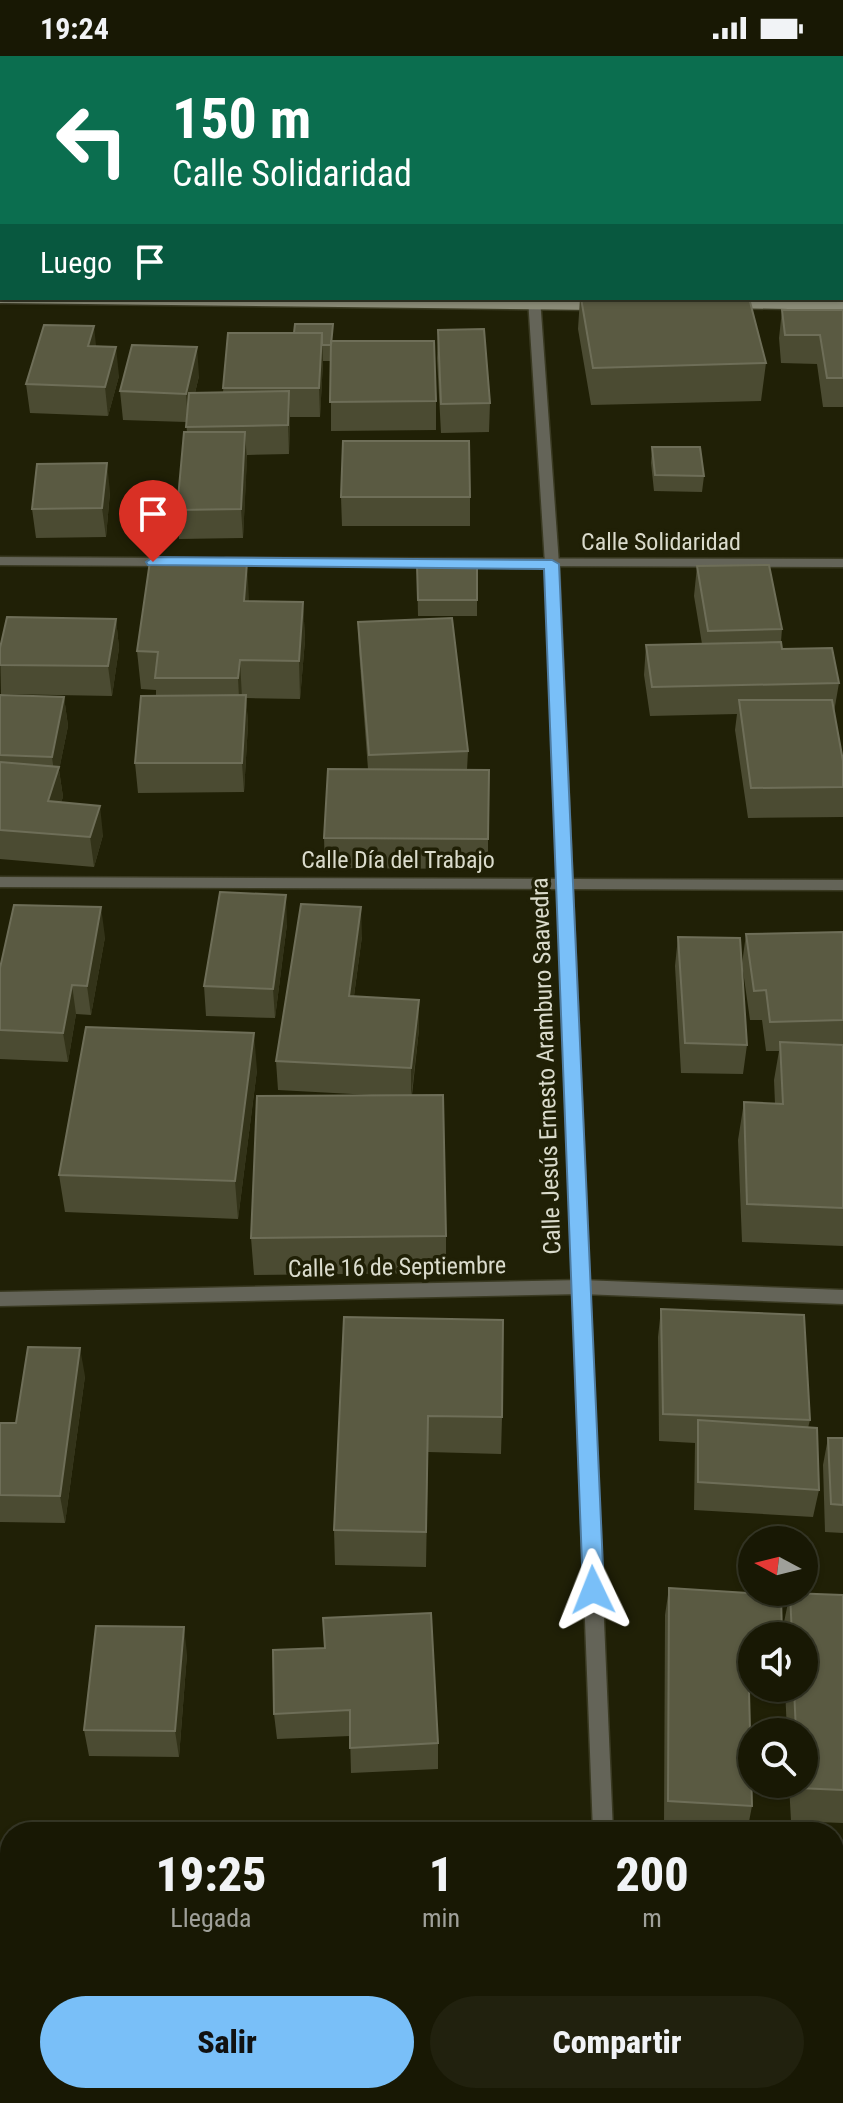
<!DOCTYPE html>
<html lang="es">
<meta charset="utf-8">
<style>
body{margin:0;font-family:"Roboto Condensed",sans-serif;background:#21210e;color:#f1f3f6;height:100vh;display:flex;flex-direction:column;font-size:30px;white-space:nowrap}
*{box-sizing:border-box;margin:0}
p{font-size:26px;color:#9fa09a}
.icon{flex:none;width:44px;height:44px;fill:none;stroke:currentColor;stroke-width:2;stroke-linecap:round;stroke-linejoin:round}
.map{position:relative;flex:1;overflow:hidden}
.details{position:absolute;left:0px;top:1766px;width:844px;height:282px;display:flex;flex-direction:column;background:#181804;border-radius:32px 32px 0 0;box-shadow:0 2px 6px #0004,0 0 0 2px #363726}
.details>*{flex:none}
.hud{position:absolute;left:0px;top:0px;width:844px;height:244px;box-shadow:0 2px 6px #0004,0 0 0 2px #363726;background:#0b6e4f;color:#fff;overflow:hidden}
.needle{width:52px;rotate:277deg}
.controls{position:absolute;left:738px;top:1470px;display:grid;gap:16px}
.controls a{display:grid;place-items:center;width:80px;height:80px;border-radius:50%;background:#181804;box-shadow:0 2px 6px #0004,0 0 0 2px #363726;font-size:40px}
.pin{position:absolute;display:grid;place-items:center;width:68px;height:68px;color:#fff;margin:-82px -34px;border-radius:50% 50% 50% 0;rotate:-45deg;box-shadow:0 0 8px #0007}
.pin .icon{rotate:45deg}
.me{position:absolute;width:88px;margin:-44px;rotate:358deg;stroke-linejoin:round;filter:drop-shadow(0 0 6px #0008)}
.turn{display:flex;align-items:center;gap:28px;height:168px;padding:0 40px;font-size:36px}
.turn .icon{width:104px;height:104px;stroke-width:2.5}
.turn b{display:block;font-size:56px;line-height:68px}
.then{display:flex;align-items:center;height:76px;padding:0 40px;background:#0003;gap:16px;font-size:30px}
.eta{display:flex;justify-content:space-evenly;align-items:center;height:136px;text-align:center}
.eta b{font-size:48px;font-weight:800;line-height:56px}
.cta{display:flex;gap:16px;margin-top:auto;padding:16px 40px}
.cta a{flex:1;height:92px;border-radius:48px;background:#79bff8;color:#111;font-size:32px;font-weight:800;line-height:92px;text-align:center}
.cta a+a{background:#21210e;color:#f1f3f6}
.status{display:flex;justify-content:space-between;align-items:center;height:56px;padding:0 40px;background:#181804;direction:ltr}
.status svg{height:22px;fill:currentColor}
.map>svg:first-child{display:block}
</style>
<div class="status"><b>19:24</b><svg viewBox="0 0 49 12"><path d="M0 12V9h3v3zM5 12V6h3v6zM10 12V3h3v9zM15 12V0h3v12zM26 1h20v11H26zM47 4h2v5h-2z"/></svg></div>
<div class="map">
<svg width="843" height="2047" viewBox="0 0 843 2047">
<rect width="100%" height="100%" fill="#202006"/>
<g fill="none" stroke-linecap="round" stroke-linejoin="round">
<defs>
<path id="minor" d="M 18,0 L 28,0 L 28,2 L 18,2 Z
M 842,39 L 843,39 L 843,45 L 842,45 Z
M 0,501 L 170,502 L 177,506 L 170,510 L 0,509 Z
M 226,502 L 843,503 L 843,511 L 221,509 L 221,503 Z
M 0,821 L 843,824 L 843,834 L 0,831 Z
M 581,1224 L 843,1234 L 843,1248 L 581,1238 L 0,1250 L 0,1236 Z
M 834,1814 L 843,1814 L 843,1834 L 834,1834 Z
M 0,1818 L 10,1818 L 10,1838 L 0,1838 Z"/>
<path id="tertiary" d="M 512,0 L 522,0 L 522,2 L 512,2 Z
M 528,242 L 540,242 L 559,508 L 613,1776 L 593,1776 L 545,508 Z
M 603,2038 L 625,2038 L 625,2047 L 603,2047 Z"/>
<path id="secondary" d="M 0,209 L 2,209 L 2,215 L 0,215 Z
M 842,209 L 843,209 L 843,215 L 842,215 Z
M 0,239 L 2,242 L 598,246 L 604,250 L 598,254 L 0,247 Z
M 730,246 L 843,246 L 843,254 L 726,252 L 726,248 Z"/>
</defs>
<!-- minor casing -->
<use href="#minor" stroke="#3a3a22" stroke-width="3"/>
<!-- tertiary casing -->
<use href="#tertiary" stroke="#3a3a22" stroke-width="3"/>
<!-- secondary casing -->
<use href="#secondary" stroke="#3a3a22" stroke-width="3"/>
<!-- minor -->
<use href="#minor" fill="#646458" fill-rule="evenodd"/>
<!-- tertiary -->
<use href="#tertiary" fill="#646458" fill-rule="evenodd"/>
<!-- secondary -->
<use href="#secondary" fill="#8b8c78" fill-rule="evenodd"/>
</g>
<!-- wall -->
<path fill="#4b4b32" d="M 627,0 L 684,0 L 683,2 L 627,2 Z
M 746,0 L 808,0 L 808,2 L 746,2 Z
M 580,242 L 749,242 L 766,307 L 761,345 L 591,349 L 578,273 Z
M 782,254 L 843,254 L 843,351 L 823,351 L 817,308 L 781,307 L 779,282 Z
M 438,274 L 490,347 L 489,376 L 441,377 L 437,302 Z
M 228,277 L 333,285 L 436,345 L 436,374 L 331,375 L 331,305 L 323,305 L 320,361 L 290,361 L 289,398 L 247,399 L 243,482 L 179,483 L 177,454 L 187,376 L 186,366 L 123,364 L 120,335 L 199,320 L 195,337 L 223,336 Z
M 96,291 L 119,320 L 108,360 L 30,357 L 26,328 Z
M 652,391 L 704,420 L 702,436 L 654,435 L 651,407 Z
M 110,436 L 106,481 L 36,482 L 32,453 Z
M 341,441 L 470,441 L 470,470 L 342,470 Z
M 417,509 L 477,544 L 477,560 L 418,560 Z
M 697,510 L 782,573 L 781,586 L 782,593 L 839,627 L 834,656 L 843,704 L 843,761 L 748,762 L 735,674 L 737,658 L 650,660 L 644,619 L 646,589 L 702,588 L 694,540 Z
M 249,545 L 303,546 L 305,584 L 300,643 L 246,642 L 248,668 L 244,736 L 138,737 L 135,707 L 156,640 L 156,634 L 141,633 L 137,595 Z
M 116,563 L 119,592 L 112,640 L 1,638 L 0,592 Z
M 358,566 L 468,695 L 467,714 L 488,783 L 488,813 L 325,812 L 324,782 L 368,713 L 359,595 Z
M 0,639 L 64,641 L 68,670 L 59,714 L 63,741 L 61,746 L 103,779 L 94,811 L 0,803 Z
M 287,868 L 275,962 L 206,960 L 204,930 Z
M 843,876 L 843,1190 L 742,1186 L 738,1084 L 744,1046 L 775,1048 L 774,1024 L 779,995 L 766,995 L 762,964 L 750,964 L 742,908 L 746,878 Z
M 362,880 L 354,940 L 419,973 L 412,1039 L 446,1180 L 446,1217 L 254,1219 L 251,1182 L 371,1039 L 278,1034 L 276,1005 Z
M 105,881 L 91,959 L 76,958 L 68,1006 L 0,1003 L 0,912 Z
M 678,881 L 747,989 L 743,1018 L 681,1017 L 675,910 Z
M 257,1014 L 238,1163 L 65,1156 L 59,1119 Z
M 661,1253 L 810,1364 L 808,1372 L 819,1434 L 813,1461 L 694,1454 L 695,1387 L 659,1385 L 658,1281 Z
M 344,1261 L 502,1361 L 501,1398 L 428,1396 L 426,1511 L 335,1509 L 334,1474 Z
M 85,1320 L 65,1467 L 0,1466 L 0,1367 L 16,1367 Z
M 828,1382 L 843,1382 L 843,1477 L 825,1476 L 823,1409 Z
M 669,1532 L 752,1580 L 752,1624 L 748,1624 L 752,1750 L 747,1776 L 664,1771 L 665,1559 Z
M 790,1537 L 843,1539 L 843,1767 L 791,1765 L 789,1728 L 804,1728 L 804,1676 L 787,1676 L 785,1632 L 804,1632 L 804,1580 L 783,1580 L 783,1571 Z
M 273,1594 L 438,1687 L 438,1713 L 351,1717 L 350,1680 L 277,1683 L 274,1658 Z
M 187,1598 L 179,1701 L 89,1700 L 84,1674 Z
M 690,2038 L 834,2038 L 843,2047 L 690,2047 Z"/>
<!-- shaded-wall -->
<path fill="#333319" d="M 94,270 L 97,299 L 88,290 Z
M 322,277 L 323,306 L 320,361 L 319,332 Z
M 116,291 L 119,320 L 108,360 L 105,331 Z
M 197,291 L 199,320 L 188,366 L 186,338 Z
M 289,335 L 290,364 L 289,398 L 288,369 Z
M 245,376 L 247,405 L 243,482 L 241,453 Z
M 107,407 L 110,436 L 106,481 L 102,452 Z
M 247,506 L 249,544 L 246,583 L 244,545 Z
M 303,546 L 305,584 L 300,643 L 299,605 Z
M 116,563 L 119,592 L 112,640 L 108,610 Z
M 240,604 L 242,642 L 240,661 L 238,622 Z
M 246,639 L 248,668 L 244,736 L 242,707 Z
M 64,641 L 68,670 L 59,714 L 63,741 L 52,775 L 48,745 L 55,723 L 52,701 Z
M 100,750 L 103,779 L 94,811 L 90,781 Z
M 286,839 L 287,868 L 275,962 L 273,933 Z
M 101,851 L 105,881 L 91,959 L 87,930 Z
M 361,851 L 362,880 L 350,969 L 349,940 Z
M 72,929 L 76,958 L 68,1006 L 63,977 Z
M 419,944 L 419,973 L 411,1042 L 411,1012 Z
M 254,977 L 257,1014 L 238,1163 L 235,1125 Z
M 80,1292 L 85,1320 L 65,1467 L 60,1440 Z
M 184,1571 L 187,1598 L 179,1701 L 175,1675 Z"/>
<!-- building -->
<path fill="#5a5a42" stroke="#6e6e58" stroke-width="2" d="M 48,0 L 178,0 L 178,2 L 48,2 Z
M 199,0 L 235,0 L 234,2 L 198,2 Z
M 550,0 L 610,0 L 610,2 L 550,2 Z
M 646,0 L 676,0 L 676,2 L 646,2 Z
M 581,242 L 749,242 L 766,307 L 593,312 Z
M 782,254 L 843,254 L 843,322 L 827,322 L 820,279 L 785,279 Z
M 295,268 L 333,268 L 331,289 L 322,289 L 322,277 L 294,277 Z
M 44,269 L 94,270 L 88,290 L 116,291 L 105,331 L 26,328 Z
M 484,273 L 490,347 L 441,348 L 438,274 Z
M 228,277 L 322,277 L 319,332 L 223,332 Z
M 331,285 L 434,285 L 436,345 L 330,346 Z
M 132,289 L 197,291 L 186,338 L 120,335 Z
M 289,335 L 288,369 L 186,371 L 189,337 Z
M 184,376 L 245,376 L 241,453 L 177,454 Z
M 343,385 L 469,385 L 470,441 L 341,441 Z
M 652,391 L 700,391 L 704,420 L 655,419 Z
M 107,407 L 102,452 L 32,453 L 37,408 Z
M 150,505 L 247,506 L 244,545 L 303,546 L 299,605 L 240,604 L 238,622 L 155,622 L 158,596 L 137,595 Z
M 417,509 L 477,509 L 477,544 L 418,544 Z
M 769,509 L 782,573 L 708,575 L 697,510 Z
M 7,561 L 116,563 L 108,610 L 0,609 L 0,592 Z
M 452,562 L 468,695 L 369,699 L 358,566 Z
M 781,586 L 782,593 L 832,592 L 839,627 L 652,631 L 646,589 Z
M 0,639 L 64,641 L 52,701 L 0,699 Z
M 246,639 L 242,707 L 135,707 L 141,640 Z
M 739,644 L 832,644 L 843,705 L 843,731 L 751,732 Z
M 0,706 L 59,711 L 48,745 L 100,750 L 90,781 L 0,774 Z
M 328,713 L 489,714 L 488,783 L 324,782 Z
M 220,836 L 286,839 L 273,933 L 204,930 Z
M 301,848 L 361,851 L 349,940 L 419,944 L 411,1012 L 276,1005 Z
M 14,849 L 101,851 L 87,930 L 72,929 L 63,977 L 0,974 L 0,912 Z
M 843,876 L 843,964 L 770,966 L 766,934 L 754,935 L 746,878 Z
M 678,881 L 740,882 L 747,989 L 685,987 Z
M 86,971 L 254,977 L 235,1125 L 59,1119 Z
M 780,986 L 843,989 L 843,1152 L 747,1148 L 744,1046 L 783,1048 Z
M 443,1039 L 446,1180 L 251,1182 L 257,1040 Z
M 661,1253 L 804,1259 L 810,1364 L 663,1358 Z
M 344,1261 L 503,1264 L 502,1361 L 428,1360 L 426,1476 L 334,1474 Z
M 28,1291 L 80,1292 L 60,1440 L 0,1439 L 0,1367 L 16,1367 Z
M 698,1364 L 817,1372 L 819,1434 L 698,1426 Z
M 828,1382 L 843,1382 L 843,1449 L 831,1448 Z
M 669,1532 L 781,1539 L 782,1580 L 752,1580 L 752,1597 L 748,1597 L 752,1750 L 668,1745 Z
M 790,1537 L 843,1539 L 843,1734 L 798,1732 L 798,1728 L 804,1728 L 804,1676 L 796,1676 L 794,1632 L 804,1632 L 804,1580 L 792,1580 Z
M 431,1557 L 438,1687 L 350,1692 L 350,1654 L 274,1658 L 273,1594 L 325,1592 L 323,1562 Z
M 96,1570 L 184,1571 L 175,1675 L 84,1674 Z
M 843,1958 L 843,2047 L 699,2047 L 698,2038 L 834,2038 L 834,1959 Z
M 379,2038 L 545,2038 L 545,2047 L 379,2047 Z"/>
<!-- route -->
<path fill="#79bff8" stroke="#4f7ca1" stroke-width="2" d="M 153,501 L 552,504 L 559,508 L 604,1534 L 601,1540 L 593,1543 L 586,1540 L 583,1534 L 544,513 L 148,509 L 146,506 Z"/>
<g text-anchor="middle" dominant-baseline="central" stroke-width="7" stroke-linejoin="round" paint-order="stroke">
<!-- street labels -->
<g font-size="24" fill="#dadbcc" stroke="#202006">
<text x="661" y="486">Calle Solidaridad</text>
<text x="398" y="804">Calle Día del Trabajo</text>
<text transform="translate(546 1010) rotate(-92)">Calle Jesús Ernesto Aramburo Saavedra</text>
<text transform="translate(397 1211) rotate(-1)">Calle 16 de Septiembre</text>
</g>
</g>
</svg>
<div class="controls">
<a><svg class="needle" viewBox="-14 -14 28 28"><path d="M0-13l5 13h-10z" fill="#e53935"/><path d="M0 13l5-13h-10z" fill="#9fa09a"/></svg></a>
<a><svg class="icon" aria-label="sound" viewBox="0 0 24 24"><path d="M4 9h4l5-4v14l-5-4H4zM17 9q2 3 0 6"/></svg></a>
<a><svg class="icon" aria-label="search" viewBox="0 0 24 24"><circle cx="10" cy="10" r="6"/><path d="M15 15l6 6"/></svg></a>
</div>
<div class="pin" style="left:153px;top:506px;background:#d93025"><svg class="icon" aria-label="arrive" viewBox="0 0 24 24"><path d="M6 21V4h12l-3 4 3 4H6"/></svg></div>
<svg class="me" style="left:593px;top:1534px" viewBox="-20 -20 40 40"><path d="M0-17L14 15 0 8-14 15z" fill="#79bff8" stroke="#fff" stroke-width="4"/></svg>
<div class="hud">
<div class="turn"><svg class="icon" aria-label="left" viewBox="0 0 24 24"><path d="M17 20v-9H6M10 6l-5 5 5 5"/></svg><div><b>150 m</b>Calle Solidaridad</div></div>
<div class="then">Luego<svg class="icon" aria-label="arrive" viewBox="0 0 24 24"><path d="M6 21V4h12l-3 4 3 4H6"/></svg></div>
</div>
<section class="details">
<div class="eta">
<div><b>19:25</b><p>Llegada</p></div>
<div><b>1</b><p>min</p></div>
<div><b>200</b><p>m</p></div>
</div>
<div class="cta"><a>Salir</a><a>Compartir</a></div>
</section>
</div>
